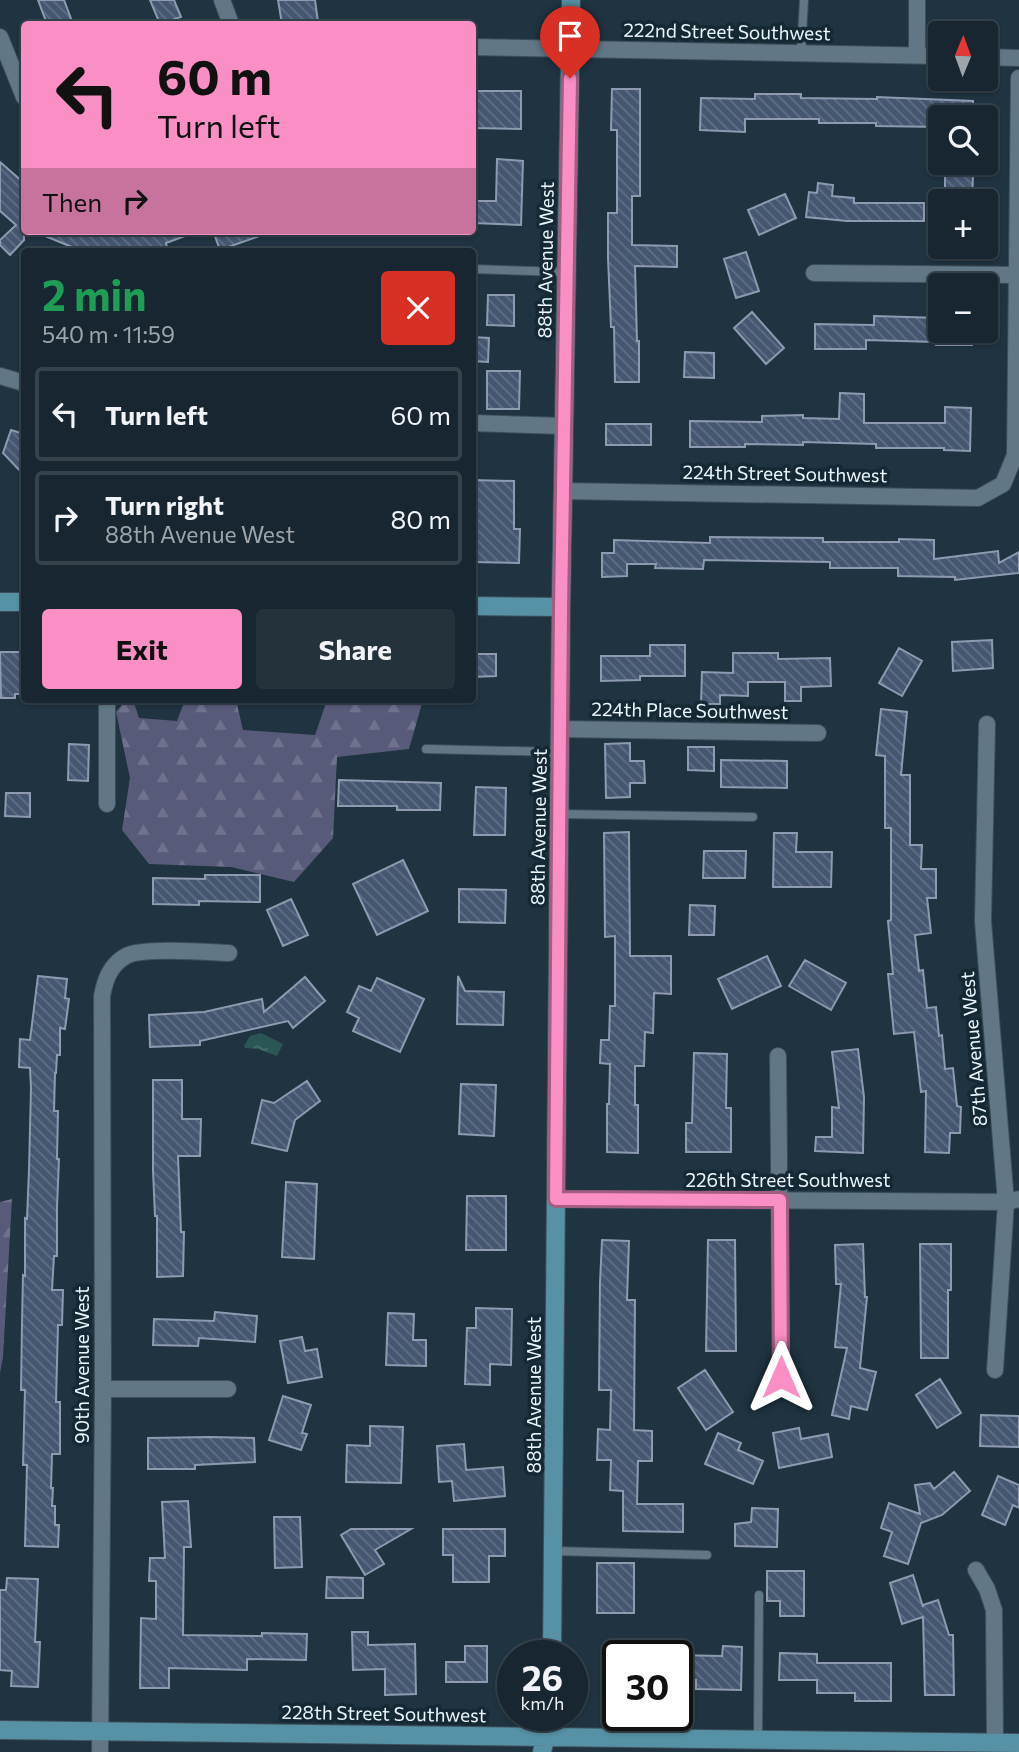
<!DOCTYPE html>
<meta charset="utf-8">
<style>
body{margin:0;font-family:Commissioner,sans-serif;background:#24323c;color:#f1f3f6;height:100vh;display:flex;flex-direction:column;font-size:26px;white-space:nowrap}
*{box-sizing:border-box;margin:0}
p{font-size:23px;color:#9ea5ab}
.icon{flex:none;width:38px;height:38px;fill:none;stroke:currentColor;stroke-width:2;stroke-linecap:round;stroke-linejoin:round}
.map{position:relative;flex:1;overflow:hidden}
.details{position:absolute;left:21px;top:248px;width:455px;height:455px;display:flex;flex-direction:column;background:#172630;border-radius:7px;box-shadow:0 2px 5px #0004,0 0 0 2px #36434c}
.details>*{flex:none}
.top-card{position:absolute;left:21px;top:21px;width:455px;height:214px;border-radius:7px;box-shadow:0 2px 5px #0004,0 0 0 2px #36434c;background:#fa8fc6;color:#111;overflow:hidden}
.needle{width:46px;rotate:1deg}
.fabs{position:absolute;left:928px;top:21px;display:grid;gap:14px}
.fabs a{display:grid;place-items:center;width:70px;height:70px;border-radius:7px;background:#172630;box-shadow:0 2px 5px #0004,0 0 0 2px #36434c;font-size:35px}
.speed{position:absolute;left:497px;top:1640px;display:flex;gap:14px;font-size:35px;font-weight:700;text-align:center}
.speed>*{display:grid;place-content:center;width:91px;height:91px;border-radius:50%;background:#172630;box-shadow:0 2px 5px #0004,0 0 0 2px #36434c;line-height:1}
.speed small{font-size:18px;font-weight:400}
.speed .limit{border:4px solid #111;border-radius:10px;background:#fff;color:#111}
.pin{position:absolute;display:grid;place-items:center;width:60px;height:60px;color:#fff;margin:-72px -30px;border-radius:50% 50% 50% 0;rotate:-45deg;box-shadow:0 0 7px #0007}
.pin .icon{rotate:45deg}
.me{position:absolute;width:77px;margin:-38px;rotate:0deg;stroke-linejoin:round;filter:drop-shadow(0 0 5px #0008)}
.turn{display:flex;align-items:center;gap:24px;height:147px;padding:0 21px;font-size:32px}
.turn .icon{width:91px;height:91px;stroke-width:2.5}
.turn b{display:block;font-size:49px;line-height:60px}
.then{display:flex;align-items:center;height:66px;padding:0 21px;background:#0003;gap:14px;font-size:26px}
.round{display:grid;place-items:center;flex:none;width:74px;height:74px;border-radius:7px;background:#24323c}
.head{display:flex;align-items:center;justify-content:space-between;height:119px;padding:0 21px}
h1{font-size:42px;font-weight:700;line-height:52px;color:#1e9e55}
.action{display:flex;gap:14px;margin-top:auto;padding:14px 21px}
.action a{flex:1;height:80px;border-radius:7px;background:#fa8fc6;color:#111;font-size:28px;font-weight:700;line-height:80px;text-align:center}
.action a+a{background:#24323c;color:#f1f3f6}
ul{padding:0;list-style:none}
li{display:flex;align-items:center;gap:21px;height:94px;margin:0 14px 10px;padding:0 7px;border:4px solid #36434c;border-radius:7px}
li div{flex:1}
li b{display:block;font-size:26px}
li em{font-style:normal}
.map>svg:first-child{display:block}
</style>
<div class="map">
<svg width="1019" height="1752" viewBox="0 0 1019 1752">
<defs>
<pattern id="forest-firs" width="22" height="20" patternUnits="userSpaceOnUse" patternTransform="scale(1.75)"><rect width="22" height="20" fill="#585a79"/><path d="M5 1l3.5 6h-7zM16 11l3.5 6h-7z" fill="#70728d"/></pattern>
<pattern id="water-ripples" width="26" height="14" patternUnits="userSpaceOnUse" patternTransform="scale(1.75)"><rect width="26" height="14" fill="#2a5756"/><path d="M2 4q2-2 4 0t4 0M15 11q2-2 4 0t4 0" fill="none" stroke="#49706f"/></pattern>
<pattern id="building-back-hatch" width="6" height="6" patternUnits="userSpaceOnUse" patternTransform="scale(1.75)"><rect width="6" height="6" fill="#455671"/><path d="M-1 5l2 2M0 0l6 6M5-1l2 2" fill="none" stroke="#606f86"/></pattern>
</defs>
<rect width="100%" height="100%" fill="#1f3340"/>
<!-- forest -->
<path fill="url(#forest-firs)" d="M 126,700 L 133,700 L 139,718 L 177,721 L 185,700 L 236,700 L 243,730 L 315,735 L 327,700 L 423,700 L 409,749 L 337,757 L 333,838 L 294,882 L 231,867 L 149,864 L 122,830 L 130,778 L 116,712 Z
M 12,1199 L 3,1357 L 0,1373 L 0,1202 Z"/>
<!-- water -->
<path fill="url(#water-ripples)" d="M 261,1033 L 283,1044 L 277,1056 L 258,1049 L 245,1048 L 244,1046 L 250,1036 Z"/>
<!-- building -->
<path fill="url(#building-back-hatch)" stroke="#8d9ab0" stroke-width="2" d="M 38,0 L 64,0 L 73,24 L 47,24 Z
M 150,0 L 174,0 L 181,17 L 160,24 Z
M 278,0 L 315,0 L 318,22 L 301,24 L 282,24 Z
M 612,89 L 640,89 L 640,196 L 632,196 L 632,245 L 677,246 L 677,267 L 635,266 L 637,341 L 639,341 L 639,382 L 615,382 L 614,327 L 611,327 L 608,258 L 608,213 L 617,213 L 617,130 L 611,130 Z
M 476,91 L 521,91 L 521,129 L 476,128 Z
M 755,94 L 801,94 L 801,98 L 877,99 L 877,97 L 973,101 L 973,117 L 940,117 L 940,127 L 876,126 L 876,123 L 819,123 L 819,119 L 745,119 L 745,132 L 700,130 L 701,98 L 755,99 Z
M 497,159 L 523,161 L 521,225 L 474,223 L 475,201 L 496,201 Z
M 0,162 L 24,183 L 24,240 L 10,255 L 0,245 L 0,240 L 16,225 L 0,211 Z
M 945,176 L 973,176 L 972,201 L 945,201 Z
M 818,183 L 833,185 L 832,196 L 854,198 L 854,203 L 924,203 L 924,221 L 847,221 L 806,217 L 809,192 L 817,193 Z
M 785,194 L 796,218 L 759,235 L 748,210 Z
M 33,231 L 193,231 L 193,233 L 166,243 L 167,248 L 126,252 L 84,252 Z
M 213,231 L 268,231 L 268,233 L 220,250 Z
M 746,252 L 759,291 L 736,298 L 724,259 Z
M 488,295 L 514,295 L 514,326 L 487,325 Z
M 752,312 L 784,348 L 766,364 L 734,328 Z
M 874,316 L 940,318 L 940,331 L 972,331 L 972,345 L 936,345 L 936,342 L 866,340 L 866,349 L 815,349 L 815,324 L 874,325 Z
M 472,337 L 489,338 L 488,362 L 472,361 Z
M 685,352 L 714,353 L 714,378 L 684,377 Z
M 487,371 L 520,371 L 519,409 L 487,409 Z
M 840,393 L 864,394 L 864,423 L 945,423 L 945,407 L 971,408 L 970,451 L 944,450 L 944,448 L 876,448 L 876,444 L 803,442 L 803,445 L 745,444 L 745,447 L 690,447 L 690,421 L 762,422 L 762,416 L 803,415 L 803,418 L 839,419 Z
M 606,424 L 651,424 L 651,445 L 606,445 Z
M 11,430 L 24,434 L 24,475 L 3,453 Z
M 472,480 L 514,481 L 514,529 L 520,529 L 519,563 L 472,562 Z
M 710,537 L 823,538 L 823,542 L 899,542 L 899,539 L 934,540 L 934,559 L 998,551 L 999,563 L 1019,552 L 1019,573 L 955,580 L 955,577 L 898,576 L 898,568 L 830,568 L 830,562 L 704,560 L 703,569 L 655,568 L 656,564 L 627,564 L 627,576 L 602,577 L 602,553 L 614,553 L 614,540 L 710,543 Z
M 992,640 L 993,668 L 953,671 L 952,642 Z
M 650,645 L 685,645 L 685,676 L 640,676 L 640,680 L 601,681 L 601,656 L 650,656 Z
M 899,648 L 922,661 L 902,696 L 879,683 Z
M 0,652 L 24,652 L 24,694 L 15,694 L 15,698 L 1,698 Z
M 733,653 L 778,653 L 778,659 L 830,658 L 831,686 L 801,687 L 801,701 L 785,701 L 785,682 L 748,682 L 748,696 L 720,695 L 720,704 L 701,704 L 702,672 L 733,673 Z
M 472,654 L 496,654 L 496,676 L 472,677 Z
M 881,709 L 907,712 L 901,775 L 910,775 L 910,845 L 922,845 L 921,869 L 936,869 L 936,898 L 927,898 L 931,933 L 915,935 L 919,971 L 923,970 L 927,1008 L 936,1007 L 939,1036 L 942,1035 L 945,1069 L 953,1068 L 957,1106 L 961,1107 L 960,1133 L 950,1133 L 949,1153 L 925,1152 L 926,1091 L 921,1092 L 914,1032 L 894,1034 L 888,974 L 893,974 L 888,921 L 891,920 L 891,828 L 885,828 L 885,756 L 876,755 Z
M 630,743 L 630,761 L 644,761 L 645,783 L 630,783 L 630,797 L 606,798 L 605,744 Z
M 69,744 L 89,745 L 88,781 L 68,780 Z
M 688,747 L 714,747 L 714,771 L 688,770 Z
M 721,760 L 787,761 L 787,788 L 721,787 Z
M 339,780 L 441,783 L 440,810 L 397,810 L 397,806 L 338,806 Z
M 476,787 L 506,788 L 505,835 L 474,835 Z
M 6,793 L 30,793 L 30,817 L 5,816 Z
M 629,832 L 630,956 L 671,956 L 671,994 L 654,993 L 653,1033 L 645,1032 L 644,1066 L 635,1066 L 635,1105 L 638,1105 L 638,1153 L 607,1152 L 607,1104 L 609,1104 L 610,1064 L 600,1063 L 601,1040 L 609,1040 L 610,1006 L 615,1006 L 615,936 L 605,937 L 604,833 Z
M 774,833 L 797,833 L 796,852 L 832,852 L 831,887 L 773,887 Z
M 704,851 L 746,851 L 745,878 L 703,878 Z
M 403,860 L 428,911 L 377,935 L 353,884 Z
M 205,875 L 260,875 L 260,902 L 199,901 L 199,905 L 153,904 L 153,878 L 205,879 Z
M 459,889 L 506,890 L 505,923 L 459,922 Z
M 291,899 L 308,935 L 283,946 L 267,910 Z
M 690,905 L 715,906 L 714,935 L 689,935 Z
M 767,956 L 781,986 L 732,1009 L 718,979 Z
M 805,960 L 846,983 L 831,1010 L 789,986 Z
M 38,976 L 67,979 L 65,998 L 69,999 L 65,1029 L 60,1028 L 60,1055 L 57,1055 L 56,1073 L 55,1073 L 54,1111 L 58,1111 L 57,1159 L 59,1159 L 57,1207 L 57,1256 L 54,1256 L 52,1290 L 63,1290 L 62,1325 L 58,1325 L 56,1402 L 60,1402 L 60,1454 L 52,1454 L 51,1488 L 53,1488 L 52,1506 L 55,1506 L 55,1525 L 59,1525 L 58,1547 L 25,1546 L 27,1465 L 23,1465 L 25,1390 L 21,1390 L 22,1324 L 23,1275 L 25,1276 L 25,1218 L 27,1219 L 29,1170 L 31,1088 L 30,1068 L 19,1067 L 20,1039 L 30,1040 Z
M 458,976 L 465,991 L 504,992 L 503,1025 L 457,1024 Z
M 305,977 L 325,1001 L 293,1028 L 288,1021 L 200,1041 L 200,1045 L 150,1047 L 149,1015 L 204,1012 L 262,999 L 264,1012 Z
M 377,978 L 424,999 L 400,1052 L 353,1031 L 359,1018 L 347,1012 L 359,986 L 371,991 Z
M 858,1049 L 864,1097 L 863,1153 L 815,1151 L 816,1137 L 832,1137 L 832,1107 L 839,1108 L 832,1052 Z
M 694,1053 L 727,1054 L 726,1108 L 731,1108 L 731,1152 L 686,1152 L 686,1123 L 692,1123 Z
M 153,1080 L 182,1080 L 182,1119 L 201,1119 L 200,1156 L 178,1156 L 181,1232 L 184,1232 L 183,1276 L 157,1277 L 157,1216 L 155,1216 L 153,1171 Z
M 307,1081 L 320,1101 L 295,1120 L 287,1151 L 252,1143 L 262,1100 L 274,1103 Z
M 461,1084 L 496,1085 L 494,1136 L 459,1134 Z
M 286,1182 L 317,1184 L 314,1259 L 282,1257 Z
M 467,1196 L 506,1196 L 506,1250 L 466,1250 Z
M 602,1240 L 629,1241 L 627,1300 L 635,1300 L 634,1430 L 652,1431 L 652,1461 L 638,1461 L 637,1504 L 683,1504 L 683,1532 L 623,1531 L 623,1491 L 610,1490 L 611,1460 L 597,1460 L 598,1429 L 610,1430 L 611,1390 L 599,1390 L 600,1283 Z
M 708,1240 L 735,1240 L 736,1351 L 706,1351 Z
M 863,1244 L 865,1297 L 867,1297 L 860,1368 L 876,1372 L 867,1410 L 851,1406 L 849,1419 L 832,1415 L 847,1348 L 835,1347 L 841,1284 L 836,1284 L 835,1245 Z
M 920,1244 L 951,1244 L 951,1290 L 948,1290 L 948,1358 L 921,1358 Z
M 476,1308 L 512,1309 L 511,1365 L 490,1364 L 490,1385 L 465,1384 L 467,1328 L 476,1328 Z
M 215,1312 L 257,1316 L 255,1342 L 199,1338 L 198,1346 L 153,1345 L 154,1319 L 214,1321 Z
M 388,1313 L 414,1314 L 413,1340 L 426,1340 L 426,1366 L 386,1365 Z
M 302,1337 L 305,1351 L 317,1349 L 322,1377 L 288,1383 L 280,1341 Z
M 705,1370 L 733,1412 L 706,1430 L 678,1388 Z
M 940,1379 L 961,1413 L 937,1428 L 916,1395 Z
M 283,1396 L 311,1405 L 302,1433 L 307,1434 L 301,1450 L 269,1440 Z
M 981,1415 L 1019,1416 L 1019,1447 L 980,1446 Z
M 370,1426 L 403,1427 L 401,1483 L 346,1482 L 347,1445 L 370,1446 Z
M 799,1428 L 801,1439 L 828,1434 L 832,1457 L 779,1468 L 773,1433 Z
M 718,1433 L 741,1443 L 738,1450 L 763,1461 L 753,1484 L 705,1464 Z
M 210,1437 L 254,1438 L 255,1462 L 195,1465 L 195,1469 L 148,1469 L 148,1438 Z
M 464,1444 L 466,1470 L 503,1467 L 505,1496 L 454,1501 L 452,1481 L 439,1482 L 437,1446 Z
M 954,1472 L 970,1491 L 942,1515 L 921,1523 L 908,1564 L 884,1556 L 892,1532 L 881,1528 L 889,1503 L 920,1514 L 915,1485 L 930,1483 L 934,1489 Z
M 998,1476 L 1019,1485 L 1019,1508 L 1013,1505 L 1005,1525 L 982,1515 Z
M 188,1501 L 191,1547 L 184,1547 L 183,1635 L 262,1636 L 262,1633 L 307,1634 L 306,1660 L 247,1659 L 247,1670 L 169,1668 L 169,1688 L 140,1688 L 141,1618 L 156,1619 L 156,1581 L 149,1581 L 150,1558 L 165,1558 L 162,1502 Z
M 752,1508 L 778,1509 L 777,1547 L 735,1546 L 735,1524 L 751,1522 Z
M 274,1517 L 300,1517 L 302,1567 L 275,1568 Z
M 351,1529 L 411,1529 L 375,1550 L 384,1564 L 365,1575 L 341,1535 Z
M 443,1529 L 505,1529 L 505,1556 L 489,1556 L 489,1582 L 453,1582 L 453,1555 L 443,1555 Z
M 597,1563 L 634,1563 L 634,1613 L 597,1613 Z
M 767,1571 L 804,1571 L 804,1616 L 780,1616 L 780,1601 L 767,1601 Z
M 913,1575 L 923,1607 L 923,1605 L 938,1600 L 949,1635 L 953,1635 L 954,1695 L 925,1695 L 923,1617 L 902,1624 L 890,1583 Z
M 327,1577 L 363,1578 L 363,1598 L 326,1598 Z
M 7,1578 L 38,1579 L 35,1642 L 40,1642 L 38,1687 L 11,1686 L 12,1671 L 0,1670 L 0,1590 L 6,1590 Z
M 352,1632 L 368,1632 L 368,1645 L 415,1644 L 416,1694 L 385,1695 L 385,1669 L 353,1670 Z
M 465,1646 L 487,1646 L 487,1682 L 446,1682 L 446,1662 L 465,1662 Z
M 723,1646 L 742,1647 L 741,1690 L 696,1689 L 696,1680 L 677,1679 L 677,1655 L 722,1656 Z
M 780,1653 L 817,1654 L 817,1663 L 891,1663 L 891,1701 L 855,1701 L 855,1693 L 817,1693 L 817,1680 L 779,1680 Z"/>
<g fill="none" stroke-linecap="round" stroke-linejoin="round">
<defs>
<path id="lane" d="M 801,53 L 804,0
M 472,269 L 566,272
M 426,749 L 559,752
M 559,814 L 753,817
M 554,1551 L 707,1555
M 758,1739 L 759,1595"/>
<path id="street" d="M 222,0 L 231,24
M 917,0 L 917,55
M 0,37 L 24,97
M 472,47 L 940,56
M 985,57 L 1019,58
M 814,273 L 1016,275
M 0,376 L 24,383
M 472,423 L 563,426
M 563,491 L 978,498 L 1003,484 L 1015,455 L 1019,78
M 987,724 L 983,921 L 1006,1202 L 995,1370
M 560,729 L 818,733
M 107,804 L 107,700
M 778,1056 L 781,1377
M 556,1199 L 1006,1202 L 1019,1199
M 103,1389 L 228,1389
M 976,1570 L 987,1589 L 994,1610 L 995,1743
M 100,1752 L 103,1389 L 102,996 C 105,980 110,965 126,956 C 143,947 207,952 229,953"/>
<path id="secondary" d="M 0,602 L 24,602
M 472,606 L 561,607
M 552,1656 L 561,607 L 571,0
M 0,1730 L 1019,1743
M 542,1752 L 551,1715"/>
</defs>
<!-- lane casing -->
<use href="#lane" stroke="#3e4f5a" stroke-width="10"/>
<!-- street casing -->
<use href="#street" stroke="#3e4f5a" stroke-width="18"/>
<!-- secondary casing -->
<use href="#secondary" stroke="#3e4f5a" stroke-width="20"/>
<!-- lane -->
<use href="#lane" stroke="#617786" stroke-width="8"/>
<!-- street -->
<use href="#street" stroke="#617786" stroke-width="16"/>
<!-- secondary -->
<use href="#secondary" stroke="#5691a5" stroke-width="18"/>
</g>
<g fill="none" stroke-linecap="round" stroke-linejoin="round">
<defs>
<path id="route" d="M 570,78 L 561,607 L 556,1199 L 780,1200 L 781,1377"/>
</defs>
<!-- route casing -->
<use href="#route" stroke="#a25d81" stroke-width="18"/>
<!-- route -->
<use href="#route" stroke="#fa8fc6" stroke-width="12"/>
</g>
<g text-anchor="middle" dominant-baseline="central" stroke-width="7" stroke-linejoin="round" paint-order="stroke">
<!-- street labels -->
<g font-size="19" fill="#ecf6fd" stroke="#152935">
<text transform="translate(727 31) rotate(1)">222nd Street Southwest</text>
<text transform="translate(545 260) rotate(-89)">88th Avenue West</text>
<text transform="translate(785 473) rotate(1)">224th Street Southwest</text>
<text transform="translate(690 710) rotate(1)">224th Place Southwest</text>
<text transform="translate(538 827) rotate(-89)">88th Avenue West</text>
<text transform="translate(973 1049) rotate(-95)">87th Avenue West</text>
<text x="788" y="1179">226th Street Southwest</text>
<text transform="translate(81 1365) rotate(-90)">90th Avenue West</text>
<text transform="translate(533 1395) rotate(-90)">88th Avenue West</text>
<text transform="translate(384 1713) rotate(1)">228th Street Southwest</text>
</g>
</g>
</svg>
<div class="fabs">
<a><svg class="needle" viewBox="-14 -14 28 28"><path d="M0-13l5 13h-10z" fill="#e53935"/><path d="M0 13l5-13h-10z" fill="#9ea5ab"/></svg></a>
<a><svg class="icon" aria-label="search" viewBox="0 0 24 24"><circle cx="10" cy="10" r="6"/><path d="M15 15l6 6"/></svg></a>
<a>+</a>
<a>−</a>
</div>
<div class="speed"><div>26<small>km/h</small></div><div class="limit">30</div></div>
<div class="pin" style="left:570px;top:78px;background:#d93025"><svg class="icon" aria-label="arrive" viewBox="0 0 24 24"><path d="M6 21V4h12l-3 4 3 4H6"/></svg></div>
<svg class="me" style="left:781px;top:1377px" viewBox="-20 -20 40 40"><path d="M0-17L14 15 0 8-14 15z" fill="#fa8fc6" stroke="#fff" stroke-width="4"/></svg>
<div class="top-card">
<div class="turn"><svg class="icon" aria-label="left" viewBox="0 0 24 24"><path d="M17 20v-9H6M10 6l-5 5 5 5"/></svg><div><b>60 m</b>Turn left</div></div>
<div class="then">Then<svg class="icon" aria-label="right" viewBox="0 0 24 24"><path d="M7 20v-9h11M14 6l5 5-5 5"/></svg></div>
</div>
<section class="details">
<div class="head"><div><h1>2 min</h1><p>540 m · 11:59</p></div><a class="round" style="background:#d93025;color:#fff"><svg class="icon" aria-label="close" viewBox="0 0 24 24"><path d="M6 6l12 12M18 6L6 18"/></svg></a></div>
<ul>
<li><svg class="icon" aria-label="left" viewBox="0 0 24 24"><path d="M17 20v-9H6M10 6l-5 5 5 5"/></svg><div><b>Turn left</b></div><em>60 m</em></li>
<li><svg class="icon" aria-label="right" viewBox="0 0 24 24"><path d="M7 20v-9h11M14 6l5 5-5 5"/></svg><div><b>Turn right</b><p>88th Avenue West</p></div><em>80 m</em></li>
</ul>
<div class="action"><a>Exit</a><a>Share</a></div>
</section>
</div>
